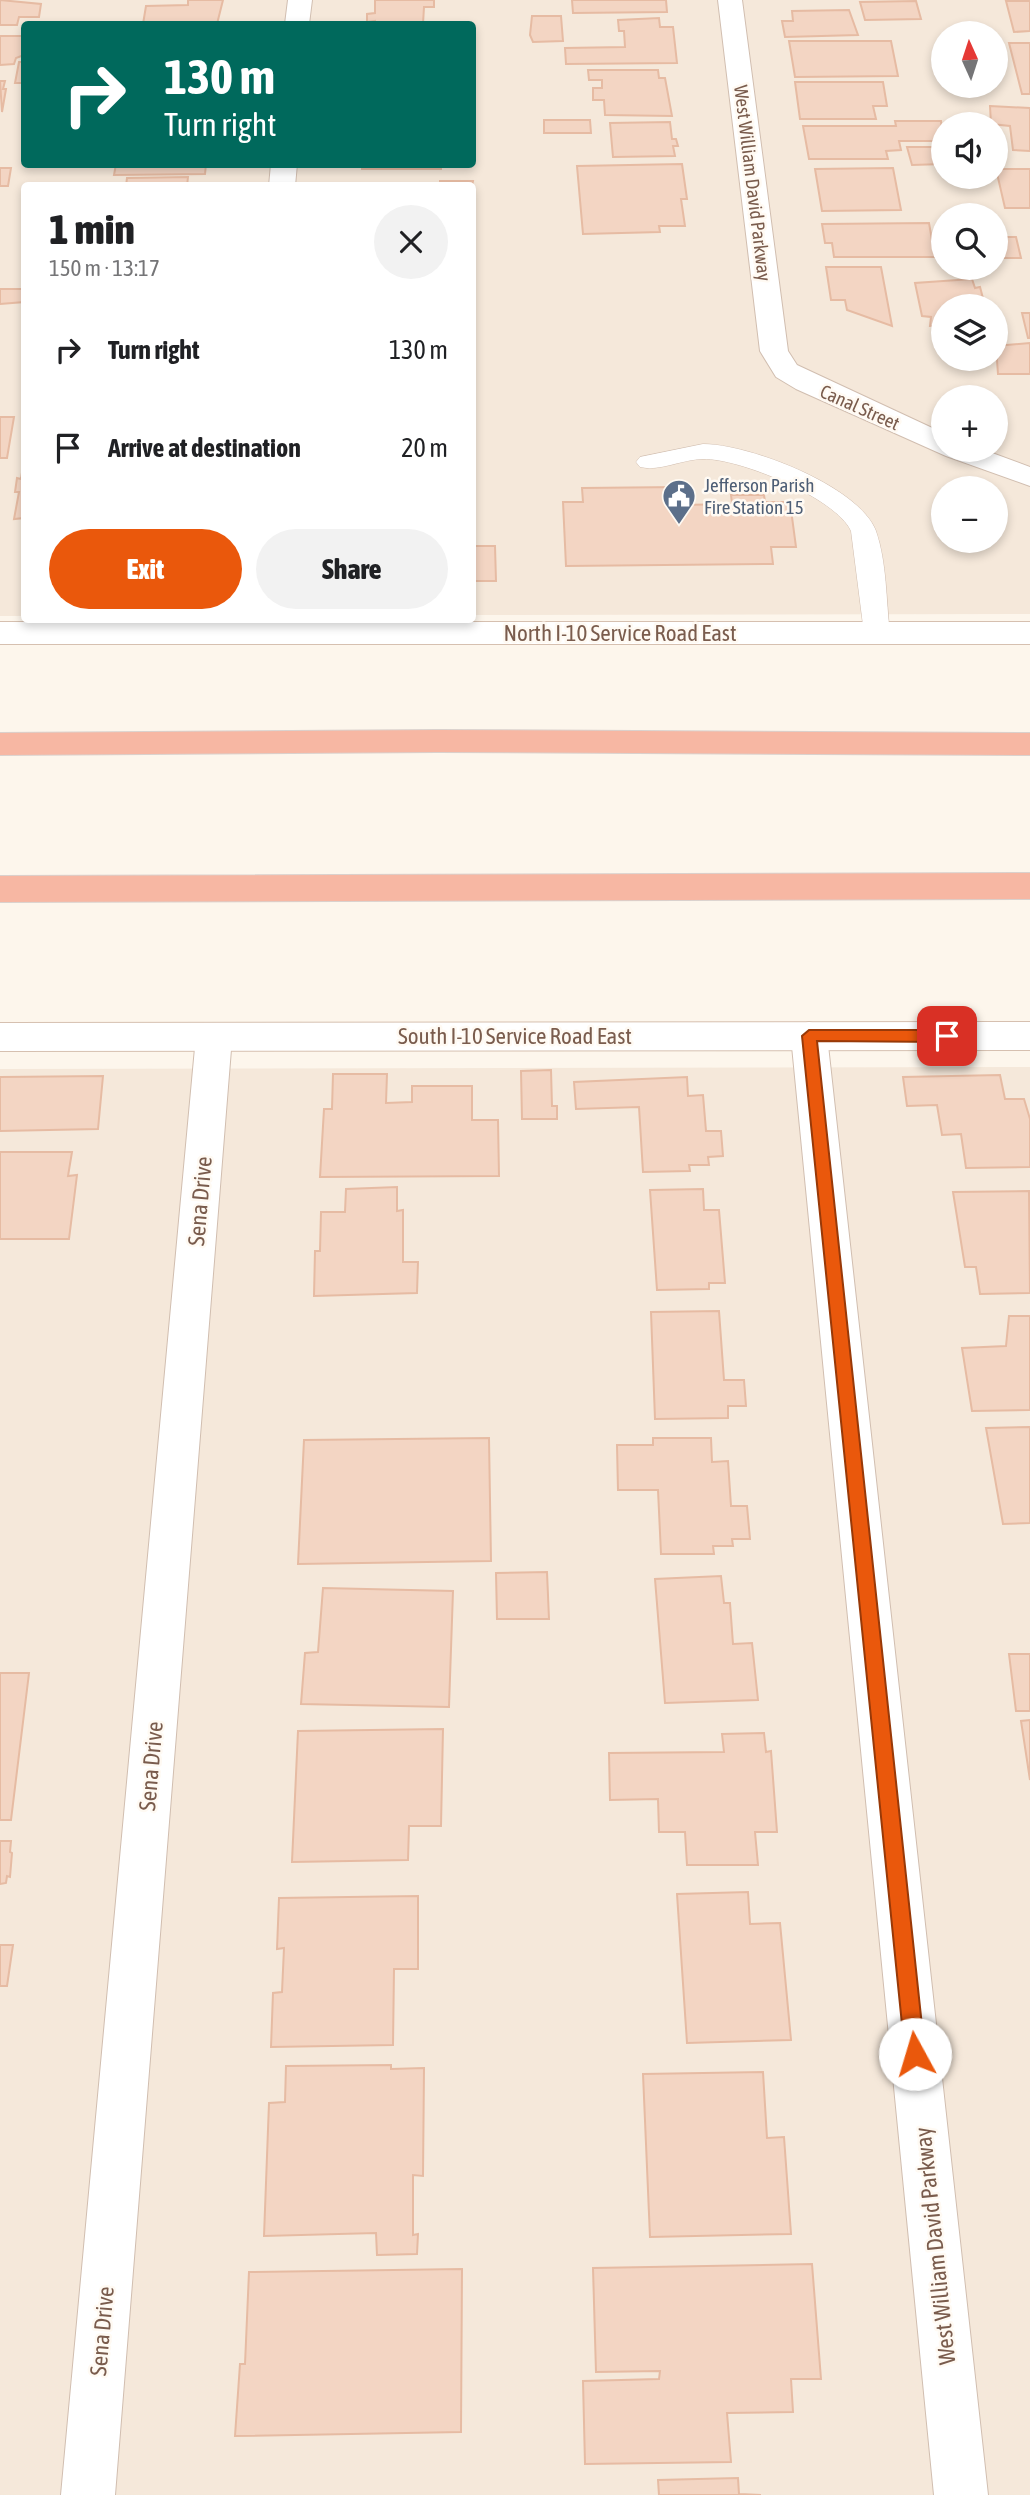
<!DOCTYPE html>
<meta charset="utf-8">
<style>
body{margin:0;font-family:"Asap Condensed",sans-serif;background:#f2f2f2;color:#202124;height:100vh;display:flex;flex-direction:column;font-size:26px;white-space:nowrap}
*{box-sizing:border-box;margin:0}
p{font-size:23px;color:#757577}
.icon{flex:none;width:38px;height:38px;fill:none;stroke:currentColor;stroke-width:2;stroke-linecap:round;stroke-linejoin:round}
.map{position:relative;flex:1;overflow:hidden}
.details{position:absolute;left:21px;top:182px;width:455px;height:441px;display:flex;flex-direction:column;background:#fff;border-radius:7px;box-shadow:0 4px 10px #0003}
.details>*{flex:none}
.guide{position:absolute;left:21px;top:21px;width:455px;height:147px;border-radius:7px;box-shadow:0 4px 10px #0003;background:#00695c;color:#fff;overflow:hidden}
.needle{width:46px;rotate:357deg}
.fabs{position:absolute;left:931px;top:21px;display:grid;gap:14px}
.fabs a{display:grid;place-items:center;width:77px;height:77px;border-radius:50%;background:#fff;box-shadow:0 4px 10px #0003;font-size:35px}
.pin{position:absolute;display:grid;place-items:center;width:60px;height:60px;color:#fff;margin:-30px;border-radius:14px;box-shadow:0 4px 10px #0006}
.me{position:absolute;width:77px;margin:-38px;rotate:354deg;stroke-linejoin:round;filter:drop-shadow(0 0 5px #0008)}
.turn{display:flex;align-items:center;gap:24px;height:147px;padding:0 28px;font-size:32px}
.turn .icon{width:91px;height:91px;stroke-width:2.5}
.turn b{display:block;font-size:49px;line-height:60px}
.round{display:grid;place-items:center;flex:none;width:74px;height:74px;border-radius:37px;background:#f2f2f2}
.summary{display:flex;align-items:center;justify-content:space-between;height:119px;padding:0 28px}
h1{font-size:42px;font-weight:800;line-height:52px}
.cta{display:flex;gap:14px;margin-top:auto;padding:14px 28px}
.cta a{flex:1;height:80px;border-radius:42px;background:#ea580c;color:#fff;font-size:28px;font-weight:800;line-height:80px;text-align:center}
.cta a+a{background:#f2f2f2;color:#202124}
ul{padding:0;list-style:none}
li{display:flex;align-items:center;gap:21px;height:98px;padding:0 28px}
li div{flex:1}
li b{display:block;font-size:26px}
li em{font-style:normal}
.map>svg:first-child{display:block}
</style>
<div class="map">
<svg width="1030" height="2495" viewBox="0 0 1030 2495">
<rect width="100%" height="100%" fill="#fdf6ec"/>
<!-- residential -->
<path fill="#f5e8da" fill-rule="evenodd" d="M 0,0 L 1030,0 L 1030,614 L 473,615 L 472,186 L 24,186 L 24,616 L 0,616 ZM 24,24 L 472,24 L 472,164 L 24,164 ZM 943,33 L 996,33 L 996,86 L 943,86 ZM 943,124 L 996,124 L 996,177 L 943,177 ZM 943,215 L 996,215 L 996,268 L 943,268 ZM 943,306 L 996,306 L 996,359 L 943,359 ZM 943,397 L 996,397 L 996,450 L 943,450 ZM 943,488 L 996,488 L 996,541 L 943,541 Z
M 1030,1067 L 1030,2495 L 0,2495 L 0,1069 Z"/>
<!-- building -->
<path fill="#f3d5c3" stroke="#e6bba3" stroke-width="2" d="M 0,0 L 41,4 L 39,17 L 19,17 L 17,25 L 0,25 Z
M 188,0 L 223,0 L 217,24 L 143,24 L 146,6 L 188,5 Z
M 375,0 L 434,0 L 434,7 L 424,7 L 423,24 L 375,24 L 375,21 L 367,22 L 367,14 L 375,13 Z
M 572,0 L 666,0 L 667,12 L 573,13 Z
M 916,1 L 921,19 L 865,20 L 860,2 Z
M 1006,1 L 1030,1 L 1030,31 L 1014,32 Z
M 849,10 L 858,35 L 785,37 L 782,21 L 793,21 L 792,11 Z
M 532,16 L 561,16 L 563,41 L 533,42 L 530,35 Z
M 659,18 L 660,27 L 673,27 L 677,63 L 566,64 L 565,48 L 625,47 L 624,31 L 619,31 L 618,20 Z
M 0,36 L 24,36 L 24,55 L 16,58 L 14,64 L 0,65 Z
M 789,41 L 891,41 L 898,76 L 795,77 Z
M 1009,43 L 1030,43 L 1030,94 L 1022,94 Z
M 19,62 L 24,62 L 24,83 L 15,83 Z
M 588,70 L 658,70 L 659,78 L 665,78 L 672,116 L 605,115 L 604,100 L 593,100 L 593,88 L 602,88 L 602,80 L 589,80 Z
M 0,81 L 5,81 L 3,89 L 6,89 L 2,112 Z
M 795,82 L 883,82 L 887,106 L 873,106 L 876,119 L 800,119 Z
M 990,106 L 1030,108 L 1030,151 L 1013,150 L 1010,126 L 991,124 Z
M 544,120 L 590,120 L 591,133 L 544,133 Z
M 895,121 L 941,121 L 943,141 L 899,141 L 901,150 L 886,151 L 888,159 L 809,159 L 803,126 L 896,126 Z
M 670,122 L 672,139 L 676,139 L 678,146 L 673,146 L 675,156 L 613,157 L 610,123 Z
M 907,147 L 943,147 L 943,164 L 912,165 Z
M 116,164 L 206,164 L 205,174 L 114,175 Z
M 362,164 L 441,164 L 441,169 L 362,169 Z
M 682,164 L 687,199 L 681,199 L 685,226 L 659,226 L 660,232 L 583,234 L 577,166 Z
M 0,168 L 11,168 L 8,186 L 0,186 Z
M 893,168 L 901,210 L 822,211 L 815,169 Z
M 996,169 L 1030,169 L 1030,208 L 1005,208 Z
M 188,177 L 187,186 L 126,186 L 127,178 Z
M 440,181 L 473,181 L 472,186 L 440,186 Z
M 929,223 L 935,257 L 834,257 L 832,243 L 825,243 L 822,224 Z
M 996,237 L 1016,237 L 1021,258 L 996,258 Z
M 826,267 L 881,267 L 892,326 L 847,310 L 845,300 L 831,300 Z
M 972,279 L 975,288 L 980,287 L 985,306 L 943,306 L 943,338 L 941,325 L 930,326 L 931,317 L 922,316 L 915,283 Z
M 0,289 L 21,289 L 24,291 L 24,302 L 0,304 Z
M 1022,313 L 1030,313 L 1030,338 L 1028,338 Z
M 1030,343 L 1030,374 L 998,374 L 996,346 Z
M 0,417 L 14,417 L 7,458 L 0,458 Z
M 24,460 L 24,518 L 14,519 L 19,492 L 15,492 L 17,478 L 21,479 Z
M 678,487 L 680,505 L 732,504 L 731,495 L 764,495 L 765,502 L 790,502 L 796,547 L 771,547 L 773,564 L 566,566 L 563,502 L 583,502 L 582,488 Z
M 472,546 L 495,546 L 496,581 L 472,581 Z
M 551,1070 L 552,1106 L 557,1106 L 557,1119 L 522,1119 L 521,1071 Z
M 333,1074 L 387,1074 L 386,1103 L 412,1102 L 412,1086 L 472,1086 L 472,1120 L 498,1120 L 499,1176 L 320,1177 L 324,1109 L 332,1109 Z
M 1000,1075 L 1005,1099 L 1024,1099 L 1030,1119 L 1030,1167 L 966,1168 L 961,1134 L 942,1135 L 937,1105 L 907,1106 L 903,1077 Z
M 103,1076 L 98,1129 L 0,1131 L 0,1077 Z
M 687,1077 L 688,1096 L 703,1095 L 706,1131 L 721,1131 L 723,1156 L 708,1157 L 709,1165 L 689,1165 L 690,1171 L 643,1172 L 639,1107 L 576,1109 L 574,1082 Z
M 0,1152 L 72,1152 L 68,1176 L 77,1175 L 69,1239 L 0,1239 Z
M 397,1187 L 397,1211 L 403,1210 L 403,1262 L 418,1262 L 417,1293 L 314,1296 L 315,1251 L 320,1251 L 321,1212 L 345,1212 L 346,1189 Z
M 703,1189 L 704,1210 L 719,1210 L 725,1283 L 709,1283 L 709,1289 L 657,1290 L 650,1190 Z
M 1029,1191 L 1030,1293 L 980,1294 L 976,1267 L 965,1267 L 953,1192 Z
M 719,1311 L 724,1380 L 744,1380 L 746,1406 L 728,1406 L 728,1418 L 655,1419 L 651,1312 Z
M 1009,1316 L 1030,1316 L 1030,1410 L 972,1411 L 962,1348 L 1006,1346 Z
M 1030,1427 L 1030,1523 L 1003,1524 L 986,1428 Z
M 489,1438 L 491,1561 L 298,1564 L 304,1440 Z
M 653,1438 L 711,1438 L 712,1462 L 728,1461 L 731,1506 L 747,1506 L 750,1539 L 732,1539 L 733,1546 L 713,1546 L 714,1554 L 661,1554 L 658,1490 L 618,1490 L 617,1445 L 653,1445 Z
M 547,1572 L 549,1619 L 497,1619 L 496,1573 Z
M 721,1576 L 724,1603 L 730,1603 L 733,1644 L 752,1643 L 758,1700 L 665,1703 L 655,1579 Z
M 323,1588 L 453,1591 L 449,1707 L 301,1704 L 305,1653 L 318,1652 Z
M 1009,1654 L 1030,1654 L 1030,1711 L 1016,1711 Z
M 0,1673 L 29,1673 L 11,1820 L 0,1820 Z
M 1030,1720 L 1030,1780 L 1021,1721 Z
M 443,1729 L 441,1826 L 409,1826 L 408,1860 L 292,1862 L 298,1731 Z
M 764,1733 L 766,1752 L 771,1751 L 777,1832 L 755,1832 L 758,1865 L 687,1865 L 685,1832 L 659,1832 L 658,1799 L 610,1800 L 609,1753 L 724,1752 L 722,1734 Z
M 0,1841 L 11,1841 L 10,1852 L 12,1853 L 10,1877 L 7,1876 L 6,1883 L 0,1884 Z
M 748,1892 L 750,1924 L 780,1923 L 791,2040 L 687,2043 L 677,1894 Z
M 418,1896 L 418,1969 L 394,1969 L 393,2045 L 271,2047 L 273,1993 L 282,1992 L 284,1948 L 277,1949 L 279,1898 Z
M 0,1945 L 13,1945 L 7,1986 L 0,1986 Z
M 391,2065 L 391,2069 L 424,2068 L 423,2176 L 413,2175 L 413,2235 L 418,2234 L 417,2254 L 377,2255 L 376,2233 L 264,2236 L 269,2103 L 285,2102 L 286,2066 Z
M 763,2072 L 767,2138 L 784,2137 L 791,2234 L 650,2237 L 643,2074 Z
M 812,2264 L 821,2379 L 791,2379 L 793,2412 L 727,2413 L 731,2462 L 585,2464 L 583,2381 L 659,2379 L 660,2371 L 596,2372 L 593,2268 Z
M 462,2269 L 461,2432 L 235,2436 L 240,2364 L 245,2364 L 249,2272 Z
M 738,2478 L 739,2494 L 761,2495 L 659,2495 L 658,2480 Z"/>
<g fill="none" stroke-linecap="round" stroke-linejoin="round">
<defs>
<path id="lane" d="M 703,444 C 749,444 859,486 876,531 C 887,563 886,600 890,633 L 886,639 L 877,642 L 868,639 L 864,633 L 851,531 C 836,498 739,458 703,459 C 683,459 659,472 640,467 L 636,462 L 640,457 Z"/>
<path id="street" d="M 288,0 L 312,0 L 309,24 L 285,24 Z
M 718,0 L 742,0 L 788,351 L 797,365 L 943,433 L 943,450 L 984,450 L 1030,467 L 1030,486 L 946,456 L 796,389 L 776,377 L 760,351 Z
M 271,164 L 297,164 L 295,186 L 269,186 Z
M 809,1022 L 822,1026 L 827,1036 L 988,2495 L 934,2495 L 791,1036 L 796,1026 Z
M 214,1023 L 227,1027 L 232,1037 L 115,2495 L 61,2495 L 196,1037 L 201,1027 Z"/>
<path id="secondary" d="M 0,622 L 1030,622 L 1030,644 L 0,644 Z
M 1030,1022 L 1030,1050 L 0,1051 L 0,1023 Z"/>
<path id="highway" d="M 437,730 L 1030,733 L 1030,755 L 437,752 L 0,755 L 0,733 Z
M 1030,873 L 1030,899 L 0,902 L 0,876 Z"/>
</defs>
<!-- lane casing -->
<use href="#lane" stroke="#d1beb0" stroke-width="1"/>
<!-- street casing -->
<use href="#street" stroke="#d1beb0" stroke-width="2"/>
<!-- secondary casing -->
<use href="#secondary" stroke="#d6c0b0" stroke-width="2"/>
<!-- highway casing -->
<use href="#highway" stroke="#dad1cd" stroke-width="2"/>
<!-- lane -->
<use href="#lane" fill="#fff" fill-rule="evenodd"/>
<!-- street -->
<use href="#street" fill="#fff" fill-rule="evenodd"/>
<!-- secondary -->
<use href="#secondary" fill="#fff" fill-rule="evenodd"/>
<!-- highway -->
<use href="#highway" fill="#f7b7a3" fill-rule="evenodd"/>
</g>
<!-- route -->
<path fill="#ea580c" stroke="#983908" stroke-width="2" d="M 809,1030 L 947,1030 L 955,1036 L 947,1042 L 817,1041 L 925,2054 L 922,2062 L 915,2064 L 908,2062 L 905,2054 L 802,1036 Z"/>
<!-- icons -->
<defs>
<symbol id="civic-pin" viewBox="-11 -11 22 30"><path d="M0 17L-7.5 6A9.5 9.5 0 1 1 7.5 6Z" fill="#5c6f8a" stroke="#fffaf3"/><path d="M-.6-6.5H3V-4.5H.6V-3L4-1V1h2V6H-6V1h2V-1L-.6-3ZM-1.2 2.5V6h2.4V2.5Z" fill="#fff"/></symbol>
</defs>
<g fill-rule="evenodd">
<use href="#civic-pin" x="660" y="477" width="38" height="52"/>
</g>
<g text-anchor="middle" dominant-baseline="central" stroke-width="5" stroke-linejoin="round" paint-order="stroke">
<!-- far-street labels -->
<g font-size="19" fill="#7a5c4d" stroke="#fffaf3">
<text transform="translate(753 183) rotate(83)">West William David Parkway</text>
<text transform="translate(860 407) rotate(24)">Canal Street</text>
</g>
<!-- far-service labels -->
<g font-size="19" fill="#4e5e75" stroke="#fffaf3" text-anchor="start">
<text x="704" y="485">Jefferson Parish<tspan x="704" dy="22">Fire Station 15</tspan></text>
</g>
<!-- street labels -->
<g font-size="23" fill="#7a5c4d" stroke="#fffaf3">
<text x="620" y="633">North I-10 Service Road East</text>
<text x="515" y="1036">South I-10 Service Road East</text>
<text transform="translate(200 1201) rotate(-85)">Sena Drive</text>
<text transform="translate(151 1766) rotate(-85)">Sena Drive</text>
<text transform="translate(935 2246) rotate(-96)">West William David Parkway</text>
<text transform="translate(102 2331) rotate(-85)">Sena Drive</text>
</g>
</g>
</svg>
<div class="fabs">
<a><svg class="needle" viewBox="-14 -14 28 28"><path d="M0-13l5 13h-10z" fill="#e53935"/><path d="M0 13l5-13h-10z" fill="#757577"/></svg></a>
<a><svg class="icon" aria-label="sound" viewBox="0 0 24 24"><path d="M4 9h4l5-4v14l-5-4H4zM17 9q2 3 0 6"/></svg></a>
<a><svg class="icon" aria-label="search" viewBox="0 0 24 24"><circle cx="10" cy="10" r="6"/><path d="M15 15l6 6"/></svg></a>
<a><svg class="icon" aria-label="layers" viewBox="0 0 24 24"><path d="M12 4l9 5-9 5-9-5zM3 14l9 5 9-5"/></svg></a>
<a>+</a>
<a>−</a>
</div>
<div class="pin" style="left:947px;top:1036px;background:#d93025"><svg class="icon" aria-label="arrive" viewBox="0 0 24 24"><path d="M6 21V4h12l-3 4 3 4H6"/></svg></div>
<svg class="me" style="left:915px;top:2054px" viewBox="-20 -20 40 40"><circle r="19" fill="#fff"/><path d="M0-13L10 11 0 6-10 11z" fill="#ea580c"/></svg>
<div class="guide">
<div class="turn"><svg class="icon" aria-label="right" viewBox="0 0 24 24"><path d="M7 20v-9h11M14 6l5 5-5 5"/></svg><div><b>130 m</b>Turn right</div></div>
</div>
<section class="details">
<div class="summary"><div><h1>1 min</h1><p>150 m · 13:17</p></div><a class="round"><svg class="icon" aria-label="close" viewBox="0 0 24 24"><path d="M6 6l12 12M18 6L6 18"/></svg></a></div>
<ul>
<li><svg class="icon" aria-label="right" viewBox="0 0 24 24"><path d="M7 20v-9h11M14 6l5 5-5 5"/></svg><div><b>Turn right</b></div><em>130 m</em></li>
<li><svg class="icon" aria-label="arrive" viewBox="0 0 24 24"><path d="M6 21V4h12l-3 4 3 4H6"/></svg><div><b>Arrive at destination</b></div><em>20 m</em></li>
</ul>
<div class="cta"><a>Exit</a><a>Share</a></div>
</section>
</div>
